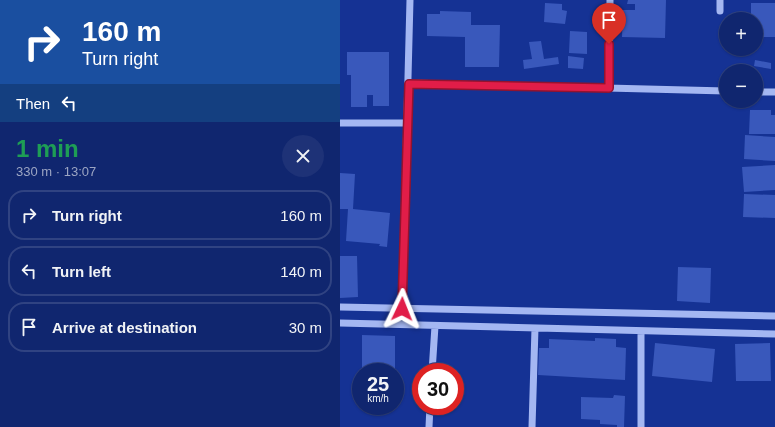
<!DOCTYPE html>
<meta charset="utf-8">
<style>
body{margin:0;font-family:Helvetica,sans-serif;background:#1e3277;color:#f1f3f6;height:100vh;display:flex;flex-direction:column;font-size:15px;white-space:nowrap}
*{box-sizing:border-box;margin:0}
p{font-size:13px;color:#9ca5c3}
.icon{flex:none;width:22px;height:22px;fill:none;stroke:currentColor;stroke-width:2;stroke-linecap:round;stroke-linejoin:round}
.map{position:relative;flex:1;overflow:hidden}
.side{display:flex;flex-direction:column;background:#10266f;width:340px}
.side>*{flex:none}
.banner{background:#1a4fa0;color:#fff;overflow:hidden}
.fabs{position:absolute;left:379px;top:12px;display:grid;gap:8px}
.fabs a{display:grid;place-items:center;width:44px;height:44px;border-radius:50%;background:#10266f;box-shadow:0 1px 3px #0004,0 0 0 1px #304382;font-size:20px}
.speed{position:absolute;left:12px;top:363px;display:flex;gap:8px;font-size:20px;font-weight:700;text-align:center}
.speed>*{display:grid;place-content:center;width:52px;height:52px;border-radius:50%;background:#10266f;box-shadow:0 1px 3px #0004,0 0 0 1px #304382;line-height:1}
.speed small{font-size:10px;font-weight:400}
.speed .limit{border:6px solid #d22;background:#fff;color:#111}
.pin{position:absolute;display:grid;place-items:center;width:34px;height:34px;color:#fff;margin:-41px -17px;border-radius:50% 50% 50% 0;rotate:-45deg;box-shadow:0 0 4px #0007}
.pin .icon{rotate:45deg}
.me{position:absolute;width:44px;margin:-22px;rotate:2deg;stroke-linejoin:round;filter:drop-shadow(0 0 3px #0008)}
.turn{display:flex;align-items:center;gap:14px;height:84px;padding:0 16px;font-size:18px}
.turn .icon{width:52px;height:52px;stroke-width:2.5}
.turn b{display:block;font-size:28px;line-height:34px}
.then{display:flex;align-items:center;height:38px;padding:0 16px;background:#0003;gap:8px;font-size:15px}
.round{display:grid;place-items:center;flex:none;width:42px;height:42px;border-radius:21px;background:#1e3277}
.summary{display:flex;align-items:center;justify-content:space-between;height:68px;padding:0 16px}
h1{font-size:24px;font-weight:700;line-height:30px;color:#1e9e55}
ul{padding:0;list-style:none}
li{display:flex;align-items:center;gap:12px;height:50px;margin:0 8px 6px;padding:0 8px;border:2px solid #304382;border-radius:16px}
li div{flex:1}
li b{display:block;font-size:15px}
li em{font-style:normal}
main{display:flex;flex:1;min-height:0}
.map>svg:first-child{display:block}
</style>
<main>
<section class="side">
<div class="banner">
<div class="turn"><svg class="icon" aria-label="right" viewBox="0 0 24 24"><path d="M7 20v-9h11M14 6l5 5-5 5"/></svg><div><b>160 m</b>Turn right</div></div>
<div class="then">Then<svg class="icon" aria-label="left" viewBox="0 0 24 24"><path d="M17 20v-9H6M10 6l-5 5 5 5"/></svg></div>
</div>
<div class="summary"><div><h1>1 min</h1><p>330 m · 13:07</p></div><a class="round"><svg class="icon" aria-label="close" viewBox="0 0 24 24"><path d="M6 6l12 12M18 6L6 18"/></svg></a></div>
<ul>
<li><svg class="icon" aria-label="right" viewBox="0 0 24 24"><path d="M7 20v-9h11M14 6l5 5-5 5"/></svg><div><b>Turn right</b></div><em>160 m</em></li>
<li><svg class="icon" aria-label="left" viewBox="0 0 24 24"><path d="M17 20v-9H6M10 6l-5 5 5 5"/></svg><div><b>Turn left</b></div><em>140 m</em></li>
<li><svg class="icon" aria-label="arrive" viewBox="0 0 24 24"><path d="M6 21V4h12l-3 4 3 4H6"/></svg><div><b>Arrive at destination</b></div><em>30 m</em></li>
</ul>
</section>
<div class="map">
<svg width="435" height="427" viewBox="0 0 435 427">
<rect width="100%" height="100%" fill="#153294"/>
<!-- building -->
<path fill="#3958bb" d="M 288,0 L 326,0 L 325,38 L 282,37 L 283,10 L 295,10 L 295,4 L 287,4 Z
M 205,3 L 222,4 L 222,10 L 227,11 L 225,24 L 204,22 Z
M 411,3 L 435,3 L 435,37 L 416,37 L 416,19 L 411,19 Z
M 100,11 L 131,12 L 131,25 L 160,25 L 159,67 L 125,67 L 125,37 L 87,36 L 87,14 L 100,14 Z
M 230,31 L 247,32 L 247,54 L 229,53 Z
M 201,41 L 204,59 L 218,57 L 219,64 L 184,69 L 183,60 L 192,59 L 189,42 Z
M 7,52 L 49,52 L 49,106 L 33,106 L 33,95 L 27,95 L 27,107 L 11,107 L 11,75 L 7,75 Z
M 228,56 L 244,58 L 243,69 L 228,68 Z
M 415,60 L 431,63 L 431,69 L 414,66 Z
M 410,110 L 431,110 L 431,115 L 435,115 L 435,134 L 409,134 Z
M 405,135 L 435,137 L 435,161 L 404,159 Z
M 435,165 L 435,190 L 404,192 L 402,167 Z
M 0,173 L 15,174 L 13,209 L 50,213 L 47,247 L 39,246 L 40,244 L 6,241 L 8,209 L 0,209 Z
M 404,194 L 435,195 L 435,218 L 403,217 Z
M 0,256 L 17,256 L 18,297 L 0,298 Z
M 338,267 L 371,268 L 370,303 L 337,301 Z
M 22,335 L 55,336 L 55,372 L 22,372 Z
M 255,338 L 276,339 L 276,347 L 286,348 L 285,380 L 198,375 L 199,348 L 209,348 L 209,339 L 255,341 Z
M 315,343 L 375,349 L 372,382 L 312,376 Z
M 430,343 L 431,381 L 396,381 L 395,344 Z
M 274,395 L 285,396 L 284,427 L 277,427 L 277,425 L 260,424 L 260,420 L 241,419 L 241,397 L 273,398 Z"/>
<g fill="none" stroke-linecap="round" stroke-linejoin="round">
<!-- minor -->
<path stroke="#a4b7f2" stroke-width="7" d="M 380,11 L 380,0
M 69,83 L 386,91
M 269,88 L 270,0
M 416,92 L 435,92
M 0,123 L 68,123
M 0,307 L 435,316
M 62,309 L 70,0
M 0,323 L 435,334
M 92,372 L 95,326
M 89,427 L 90,406
M 192,427 L 195,328
M 301,427 L 301,331"/>
</g>
<g fill="none" stroke-linecap="round" stroke-linejoin="round">
<defs>
<path id="route" d="M 62,309 L 69,84 L 269,88 L 269,44"/>
</defs>
<!-- route casing -->
<use href="#route" stroke="#92132f" stroke-width="10"/>
<!-- route -->
<use href="#route" stroke="#e11d48" stroke-width="7"/>
</g>
</svg>
<div class="fabs">
<a>+</a>
<a>−</a>
</div>
<div class="speed"><div>25<small>km/h</small></div><div class="limit">30</div></div>
<div class="pin" style="left:269px;top:44px;background:#d93025"><svg class="icon" aria-label="arrive" viewBox="0 0 24 24"><path d="M6 21V4h12l-3 4 3 4H6"/></svg></div>
<svg class="me" style="left:62px;top:309px" viewBox="-20 -20 40 40"><path d="M0-17L14 15 0 8-14 15z" fill="#e11d48" stroke="#fff" stroke-width="4"/></svg>
</div>
</main>
